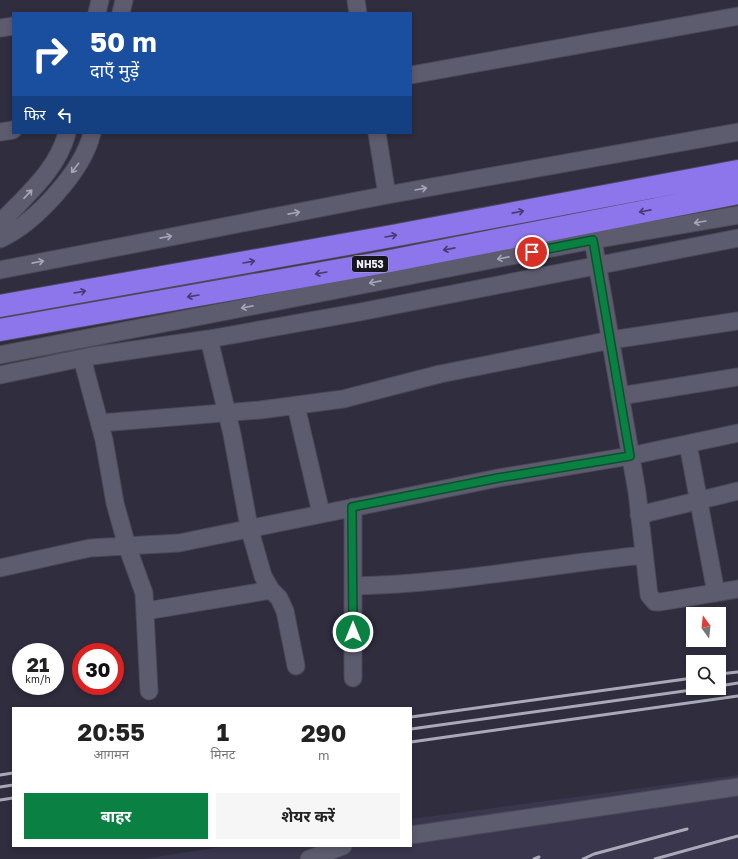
<!DOCTYPE html>
<html lang="hi">
<meta charset="utf-8">
<style>
body{margin:0;font-family:"Golos Text","Noto Sans Devanagari",sans-serif;background:#f6f6f6;color:#222;height:100vh;display:flex;flex-direction:column;font-size:15px;white-space:nowrap}
*{box-sizing:border-box;margin:0}
p{font-size:13px;color:#767676}
.icon{flex:none;width:22px;height:22px;fill:none;stroke:currentColor;stroke-width:2;stroke-linecap:round;stroke-linejoin:round}
.map{position:relative;flex:1;overflow:hidden}
.details{position:absolute;left:12px;top:707px;width:400px;height:140px;display:flex;flex-direction:column;background:#fff;border-radius:0px;box-shadow:0 2px 6px #0003}
.details>*{flex:none}
.banner{position:absolute;left:12px;top:12px;width:400px;height:122px;border-radius:0px;box-shadow:0 2px 6px #0003;background:#1a4fa0;color:#fff;overflow:hidden}
.needle{width:26px;rotate:345deg}
.fabs{position:absolute;left:686px;top:607px;display:grid;gap:8px}
.fabs a{display:grid;place-items:center;width:40px;height:40px;border-radius:0px;background:#fff;box-shadow:0 2px 6px #0003;font-size:20px}
.speed{position:absolute;left:12px;top:643px;display:flex;gap:8px;font-size:20px;font-weight:700;text-align:center}
.speed>*{display:grid;place-content:center;width:52px;height:52px;border-radius:50%;background:#fff;box-shadow:0 2px 6px #0003;line-height:1}
.speed small{font-size:10px;font-weight:400}
.speed .limit{border:6px solid #d22;background:#fff;color:#111}
.pin{position:absolute;display:grid;place-items:center;width:34px;height:34px;color:#fff;margin:-17px;border:2px solid #fff;border-radius:50%;box-shadow:0 1px 4px #0007}
.me{position:absolute;width:44px;margin:-22px;rotate:0deg;stroke-linejoin:round;filter:drop-shadow(0 0 3px #0008)}
.turn{display:flex;align-items:center;gap:14px;height:84px;padding:0 12px;font-size:18px}
.turn .icon{width:52px;height:52px;stroke-width:2.5}
.turn b{display:block;font-size:28px;line-height:34px}
.then{display:flex;align-items:center;height:38px;padding:0 12px;background:#0003;gap:8px;font-size:15px}
.eta{display:flex;justify-content:space-evenly;align-items:center;height:68px;text-align:center}
.eta b{font-size:24px;font-weight:700;line-height:28px}
.action{display:flex;gap:8px;margin-top:auto;padding:8px 12px}
.action a{flex:1;height:46px;border-radius:0px;background:#0b8043;color:#fff;font-size:16px;font-weight:700;line-height:46px;text-align:center}
.action a+a{background:#f6f6f6;color:#222}
.map>svg:first-child{display:block}
</style>
<div class="map">
<svg width="738" height="859" viewBox="0 0 738 859">
<rect width="100%" height="100%" fill="#2f2d3e"/>
<!-- built -->
<path fill="#39364d" d="M 738,775 L 738,859 L 142,859 L 227,846 L 411,846 L 411,819 Z"/>
<g fill="none" stroke-linecap="round" stroke-linejoin="round">
<defs>
<path id="minor" d="M 356,0 L 358,13
M 97,13 L 100,0
M 121,13 L 124,0
M 0,28 L 13,26
M 411,75 L 738,16
M 0,132 L 13,130
M 377,133 L 387,195
M 0,221 L 8,215 C 32,190 58,167 67,133
M 0,239 C 35,223 83,171 92,133
M 593,240 L 637,492 L 649,595 L 655,602 L 660,602 L 738,589
M 0,270 L 387,195 L 738,132
M 209,339 L 232,434 L 249,527 L 263,576 L 271,590 L 279,598 L 285,611 L 296,666
M 0,355 L 593,240 L 738,215
M 82,358 L 104,440 L 115,503 L 127,546 L 144,593 L 149,691
M 0,375 L 92,356 L 209,339 L 360,312 L 738,238
M 620,396 L 738,377
M 296,406 L 321,513
M 100,423 L 260,410 L 343,399 L 440,374 L 611,340 L 738,321
M 688,444 L 716,593
M 353,507 L 353,678
M 639,515 L 738,491
M 0,568 L 90,548 L 179,543 L 498,478 L 630,456 L 738,433
M 353,586 C 451,584 547,565 644,555
M 146,611 L 271,590
M 411,835 L 738,787
M 309,859 L 343,846"/>
<path id="highway" d="M 0,306 L 392,236 L 738,171
M 0,330 L 385,262 L 738,193"/>
</defs>
<!-- minor casing -->
<use href="#minor" stroke="#4b4957" stroke-width="19"/>
<!-- highway casing -->
<use href="#highway" stroke="#4b4957" stroke-width="24"/>
<!-- minor -->
<use href="#minor" stroke="#5d5b6e" stroke-width="17"/>
<!-- highway -->
<use href="#highway" stroke="#8d75eb" stroke-width="22"/>
<!-- rail -->
<path stroke="#aba9b7" stroke-width="3" d="M 719,674 L 738,672
M 719,686 L 738,683
M 411,717 L 693,678
M 411,729 L 706,688
M 411,742 L 738,696
M 0,775 L 13,773
M 0,787 L 13,785
M 0,800 L 13,798
M 534,859 L 539,857
M 583,859 L 594,854 L 687,829
M 655,859 L 738,836"/>
</g>
<!-- one-way arrows -->
<defs><path id="oneway-shaft" d="M-6 0H5M1.5-3L5.5 0L1.5 3" fill="none" stroke-width="1.6" stroke-linecap="round" stroke-linejoin="round"/></defs>
<g stroke="#a6a5b4">
<use href="#oneway-shaft" transform="translate(75 168) rotate(127)"/>
<use href="#oneway-shaft" transform="translate(421 189) rotate(-10)"/>
<use href="#oneway-shaft" transform="translate(28 194) rotate(-47)"/>
<use href="#oneway-shaft" transform="translate(294 213) rotate(-11)"/>
<use href="#oneway-shaft" transform="translate(700 222) rotate(170)"/>
<use href="#oneway-shaft" transform="translate(166 237) rotate(-11)"/>
<use href="#oneway-shaft" transform="translate(503 258) rotate(169)"/>
<use href="#oneway-shaft" transform="translate(38 262) rotate(-11)"/>
<use href="#oneway-shaft" transform="translate(375 282) rotate(169)"/>
<use href="#oneway-shaft" transform="translate(247 307) rotate(169)"/>
</g>
<g stroke="#463c70">
<use href="#oneway-shaft" transform="translate(645 211) rotate(169)"/>
<use href="#oneway-shaft" transform="translate(518 212) rotate(-11)"/>
<use href="#oneway-shaft" transform="translate(391 236) rotate(-10)"/>
<use href="#oneway-shaft" transform="translate(449 249) rotate(169)"/>
<use href="#oneway-shaft" transform="translate(249 262) rotate(-10)"/>
<use href="#oneway-shaft" transform="translate(321 273) rotate(170)"/>
<use href="#oneway-shaft" transform="translate(80 292) rotate(-10)"/>
<use href="#oneway-shaft" transform="translate(193 296) rotate(170)"/>
</g>
<g fill="none" stroke-linecap="round" stroke-linejoin="round">
<defs>
<path id="route" d="M 353,632 L 352,507 L 498,478 L 630,456 L 593,240 L 532,252"/>
</defs>
<!-- route casing -->
<use href="#route" stroke="#07532c" stroke-width="10"/>
<!-- route -->
<use href="#route" stroke="#0b8043" stroke-width="7"/>
</g>
<g text-anchor="middle" dominant-baseline="central" stroke-width="4" stroke-linejoin="round" paint-order="stroke">
<!-- shield labels -->
<rect fill="#17161e" stroke="#afaeb8" stroke-width="1" x="352" y="256" width="36" height="16" rx="3"/>
<g font-size="10" font-weight="bold" fill="#f0effa">
<text x="370" y="264">NH53</text>
</g>
</g>
</svg>
<div class="fabs">
<a><svg class="needle" viewBox="-14 -14 28 28"><path d="M0-13l5 13h-10z" fill="#e53935"/><path d="M0 13l5-13h-10z" fill="#767676"/></svg></a>
<a><svg class="icon" aria-label="search" viewBox="0 0 24 24"><circle cx="10" cy="10" r="6"/><path d="M15 15l6 6"/></svg></a>
</div>
<div class="speed"><div>21<small>km/h</small></div><div class="limit">30</div></div>
<div class="pin" style="left:532px;top:252px;background:#d93025"><svg class="icon" aria-label="arrive" viewBox="0 0 24 24"><path d="M6 21V4h12l-3 4 3 4H6"/></svg></div>
<svg class="me" style="left:353px;top:632px" viewBox="-20 -20 40 40"><circle r="17" fill="#0b8043" stroke="#fff" stroke-width="3"/><path d="M0-11L8 9 0 5-8 9z" fill="#fff"/></svg>
<div class="banner">
<div class="turn"><svg class="icon" aria-label="right" viewBox="0 0 24 24"><path d="M7 20v-9h11M14 6l5 5-5 5"/></svg><div><b>50 m</b>दाएँ मुड़ें</div></div>
<div class="then">फिर<svg class="icon" aria-label="left" viewBox="0 0 24 24"><path d="M17 20v-9H6M10 6l-5 5 5 5"/></svg></div>
</div>
<section class="details">
<div class="eta">
<div><b>20:55</b><p>आगमन</p></div>
<div><b>1</b><p>मिनट</p></div>
<div><b>290</b><p>m</p></div>
</div>
<div class="action"><a>बाहर</a><a>शेयर करें</a></div>
</section>
</div>
